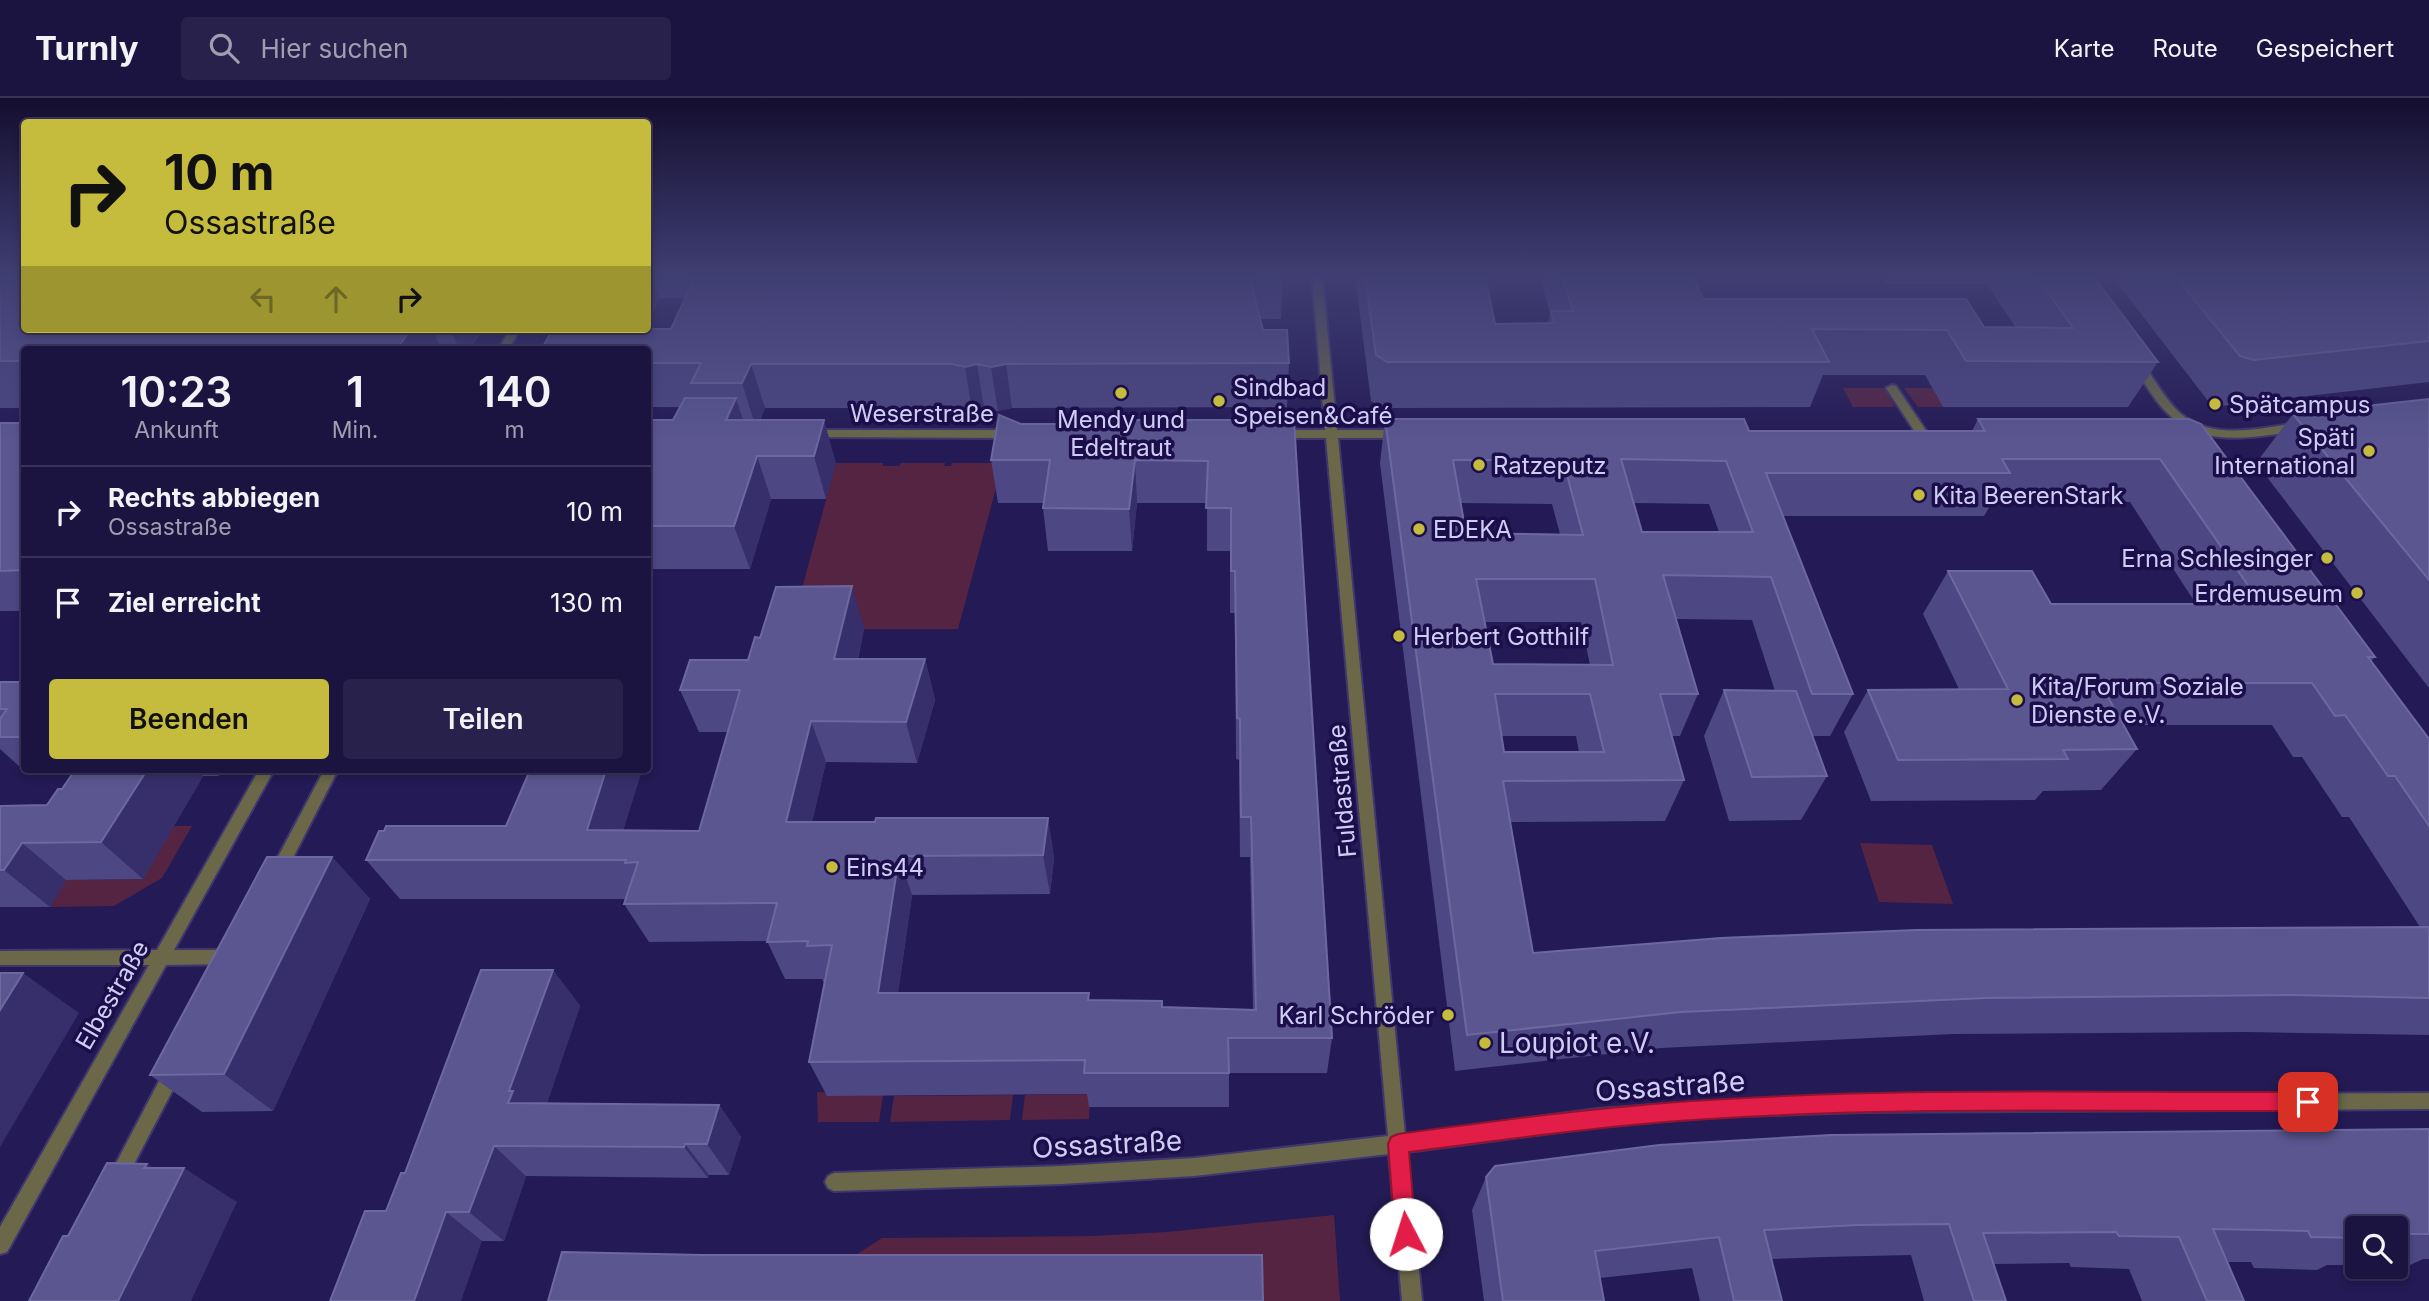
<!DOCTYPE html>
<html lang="de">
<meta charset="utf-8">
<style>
body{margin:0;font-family:Inter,sans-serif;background:#28214b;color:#f1f3f6;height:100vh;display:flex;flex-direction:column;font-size:26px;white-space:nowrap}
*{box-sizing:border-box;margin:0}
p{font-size:23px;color:#a09eb1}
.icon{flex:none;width:38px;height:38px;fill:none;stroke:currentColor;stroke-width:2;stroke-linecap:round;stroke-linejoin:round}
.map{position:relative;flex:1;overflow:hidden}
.drawer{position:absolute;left:21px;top:248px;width:630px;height:427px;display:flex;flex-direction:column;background:#1b1440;border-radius:7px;box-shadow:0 4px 10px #0003,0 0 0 2px #393359}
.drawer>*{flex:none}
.guide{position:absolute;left:21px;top:21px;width:630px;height:214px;border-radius:7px;box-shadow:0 4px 10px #0003,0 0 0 2px #393359;background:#c5bc3d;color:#111;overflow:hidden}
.tools{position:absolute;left:2345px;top:1118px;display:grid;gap:14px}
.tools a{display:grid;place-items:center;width:63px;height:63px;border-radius:7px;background:#1b1440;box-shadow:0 4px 10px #0003,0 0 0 2px #393359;font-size:35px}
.pin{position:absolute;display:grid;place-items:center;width:60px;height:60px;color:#fff;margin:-30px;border-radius:14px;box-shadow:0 4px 10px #0006}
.me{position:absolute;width:77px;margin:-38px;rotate:355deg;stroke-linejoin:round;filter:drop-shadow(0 0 5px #0008)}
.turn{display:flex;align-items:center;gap:24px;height:147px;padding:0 28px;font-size:32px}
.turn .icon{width:91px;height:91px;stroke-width:2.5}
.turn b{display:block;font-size:49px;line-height:60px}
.lanes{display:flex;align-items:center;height:66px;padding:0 28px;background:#0003;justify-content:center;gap:35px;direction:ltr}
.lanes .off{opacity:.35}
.eta{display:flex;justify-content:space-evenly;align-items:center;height:119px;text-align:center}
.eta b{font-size:42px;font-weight:600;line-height:49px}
.primary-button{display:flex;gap:14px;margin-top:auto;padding:14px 28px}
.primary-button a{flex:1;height:80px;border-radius:7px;background:#c5bc3d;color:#111;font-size:28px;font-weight:600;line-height:80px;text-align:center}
.primary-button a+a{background:#28214b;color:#f1f3f6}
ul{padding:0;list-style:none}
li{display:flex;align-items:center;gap:21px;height:91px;padding:0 28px;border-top:2px solid #393359}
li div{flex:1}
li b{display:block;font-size:26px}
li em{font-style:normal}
header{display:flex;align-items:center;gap:42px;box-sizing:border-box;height:98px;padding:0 35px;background:#1b1440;border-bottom:2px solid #393359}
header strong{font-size:33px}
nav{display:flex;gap:38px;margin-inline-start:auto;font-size:24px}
.search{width:490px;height:63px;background:#28214b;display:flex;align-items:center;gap:18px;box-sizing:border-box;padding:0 24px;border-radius:7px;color:#a09eb1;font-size:26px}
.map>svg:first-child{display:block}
</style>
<header>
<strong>Turnly</strong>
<div class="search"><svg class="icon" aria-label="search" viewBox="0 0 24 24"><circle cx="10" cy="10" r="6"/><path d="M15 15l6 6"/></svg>Hier suchen</div>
<nav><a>Karte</a><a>Route</a><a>Gespeichert</a></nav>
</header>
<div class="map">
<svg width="2429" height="1203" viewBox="0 0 2429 1203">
<rect width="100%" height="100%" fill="#241a55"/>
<!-- green -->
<path fill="#552442" d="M 1843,290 L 1885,290 L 1895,309 L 1853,309 Z
M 1904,290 L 1932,290 L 1943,309 L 1918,309 Z
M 836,365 L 883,365 L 883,368 L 899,368 L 901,365 L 945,365 L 944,368 L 951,368 L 952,365 L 1007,365 L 1002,368 L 958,531 L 791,531 Z
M 174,728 L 192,728 L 162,780 L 114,808 L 50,809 L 66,782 L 143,781 Z
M 1860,745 L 1932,747 L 1953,806 L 1879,804 Z
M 817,994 L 883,997 L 879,1024 L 818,1024 Z
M 1090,996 L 1089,1021 L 1022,1022 L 1025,997 Z
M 1013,997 L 1010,1022 L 890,1024 L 894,998 Z
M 1334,1117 L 1340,1203 L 1260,1203 L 848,1162 L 882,1140 L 1094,1138 L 1167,1134 Z"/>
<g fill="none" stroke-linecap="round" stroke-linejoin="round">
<defs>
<path id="lane" d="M 1892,287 L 1896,288 L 1929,337 L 1927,340 L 1919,340 L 1886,290 Z"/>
<path id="street" d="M 1312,178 L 1322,178 L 1337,332 L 1400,332 L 1406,336 L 1400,340 L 1338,340 L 1405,1037 L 1597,1011 L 1712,1003 L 1862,998 L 2429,995 L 2429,1011 L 1862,1014 L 1712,1019 L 1597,1029 L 1407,1054 L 1422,1203 L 1402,1203 L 1389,1056 L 1194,1078 L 1062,1086 L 834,1093 L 828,1090 L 825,1084 L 828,1078 L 834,1075 L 1062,1068 L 1194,1060 L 1388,1038 L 1326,340 L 1277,340 L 1271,336 L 1277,332 L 1325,332 Z
M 510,231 L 520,231 L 508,252 L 498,252 Z
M 2137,262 L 2141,263 C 2154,280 2165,302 2181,316 C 2214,343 2260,330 2299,325 L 2305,329 L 2299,333 C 2258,338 2209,350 2174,321 C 2156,307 2144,283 2131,265 Z
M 811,332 L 1015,332 L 1021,336 L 1015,340 L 807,339 L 807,333 Z
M 259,672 L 274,672 L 174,852 L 230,852 L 236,854 L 238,859 L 236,864 L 230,866 L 166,867 L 7,1154 L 0,1156 L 0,1129 L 149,867 L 0,867 L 0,853 L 157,852 Z
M 324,672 L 338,672 L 283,779 L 278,781 L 273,779 L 270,774 Z
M 174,964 L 180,966 L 183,972 L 180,978 L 123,1087 L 117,1090 L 111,1087 L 108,1081 L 111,1075 L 168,966 Z"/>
</defs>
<!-- lane casing -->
<use href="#lane" stroke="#3f376e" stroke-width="4"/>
<!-- street casing -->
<use href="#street" stroke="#3f376e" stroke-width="4"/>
<!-- lane -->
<use href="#lane" fill="#6a6848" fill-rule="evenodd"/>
<!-- street -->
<use href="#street" fill="#6a6848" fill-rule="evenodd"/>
</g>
<!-- wall -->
<path fill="#4d4783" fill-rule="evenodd" d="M 0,178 L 361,235 L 366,235 L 378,231 L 483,231 L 470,252 L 24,252 L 24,310 L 0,310 Z
M 648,178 L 1283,178 L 1281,221 L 1260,221 L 1263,232 L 1289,265 L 1287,309 L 1012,310 L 998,313 L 984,310 L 972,313 L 960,310 L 765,310 L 760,322 L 836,365 L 826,401 L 771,401 L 750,471 L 648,471 L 648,322 L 673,322 L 680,309 L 648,309 L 648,252 L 671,231 L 685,200 L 660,200 Z
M 1355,178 L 1485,178 L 1495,226 L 1548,225 L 1550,216 L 1540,178 L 1693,178 L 1703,201 L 1984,229 L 2016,230 L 1987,186 L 1887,186 L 1882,178 L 2093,178 L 2158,264 L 2128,309 L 1943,309 L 1925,277 L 1823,277 L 1810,309 L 1382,310 L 1371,303 Z
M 2112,178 L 2429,178 L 2429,284 L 2221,308 L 2208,303 Z
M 2429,301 L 2429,590 L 2256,365 L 2293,316 Z
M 1385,321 L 1749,333 L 1972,333 L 1978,321 L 2189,321 L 2375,559 L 2371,563 L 2429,641 L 2429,937 L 2246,934 L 1953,936 L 1661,950 L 1455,973 L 1380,365 ZM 2130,404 L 2196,506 L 2051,506 L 1948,473 L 1923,516 L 1959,591 L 1868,592 L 1844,634 L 1871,703 L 2035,702 L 2043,693 L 2101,692 L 2137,651 L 2123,627 L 2272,627 L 2293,659 L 2302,659 L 2342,719 L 2349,719 L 2420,829 L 1533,855 L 1510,724 L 1665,723 L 1684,682 L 1672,638 L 1680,638 L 1698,596 L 1676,521 L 1752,522 L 1775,593 L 1724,592 L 1704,638 L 1729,723 L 1801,722 L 1827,678 L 1812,638 L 1830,638 L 1853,596 L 1783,418 L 1984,418 L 1992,405 ZM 1461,405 L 1552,406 L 1560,436 L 1466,435 ZM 1634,405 L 1709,406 L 1719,434 L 1642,434 ZM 1485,524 L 1581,524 L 1590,567 L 1493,566 ZM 1501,638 L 1576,638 L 1579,654 L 1504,654 Z
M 1294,322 L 1332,940 L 1327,975 L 1229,975 L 1229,1009 L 1089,1009 L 1087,996 L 827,998 L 809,964 L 824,885 L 822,881 L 785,881 L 767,843 L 649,844 L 624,806 L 626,801 L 400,801 L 366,762 L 506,728 L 528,677 L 525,672 L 642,672 L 623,732 L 699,733 L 728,634 L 699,634 L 680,592 L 748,562 L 760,540 L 864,531 L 858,561 L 925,561 L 935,602 L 917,665 L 826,664 L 812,724 L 875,724 L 1048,720 L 1054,760 L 1050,796 L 912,797 L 898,895 L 1090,902 L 1162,903 L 1163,909 L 1253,912 L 1250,759 L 1240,759 L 1239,662 L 1236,661 L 1235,515 L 1230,515 L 1230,453 L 1207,453 L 1207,405 L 1137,405 L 1132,453 L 1048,453 L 1043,410 L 1043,405 L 998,405 L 991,362 L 1021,326 Z
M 0,325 L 24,325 L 24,513 L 0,513 Z
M 0,584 L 24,584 L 24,672 L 75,672 L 71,677 L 29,677 L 0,651 Z
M 75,672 L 223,672 L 219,678 L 203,678 L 143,781 L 66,782 L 50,809 L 0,809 L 0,708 L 47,707 L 62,691 Z
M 332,759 L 370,801 L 273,1013 L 202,1014 L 150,977 Z
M 553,872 L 580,908 L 547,1005 L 719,1007 L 741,1039 L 729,1077 L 709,1077 L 708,1080 L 526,1078 L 504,1143 L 482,1143 L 386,1113 L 405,1075 Z
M 2429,1031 L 2429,1161 L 2423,1161 L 2410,1167 L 2396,1167 L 2396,1130 L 2357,1130 L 2357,1167 L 2327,1167 L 2317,1172 L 2254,1170 L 2251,1164 L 2227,1164 L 2244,1203 L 2142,1203 L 2129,1171 L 2071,1169 L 2069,1165 L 1994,1166 L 2006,1203 L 1924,1203 L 1911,1157 L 1824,1159 L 1771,1161 L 1782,1203 L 1700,1203 L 1692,1170 L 1600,1180 L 1604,1203 L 1484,1203 L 1472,1112 L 1486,1079 Z"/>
<!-- shaded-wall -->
<path fill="#372f6c" d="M 648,178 L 652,178 L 660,200 L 648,226 Z
M 307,231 L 363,231 L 351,252 L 304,234 Z
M 411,231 L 432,231 L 442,252 L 396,252 Z
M 450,231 L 483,231 L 470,252 L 460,252 Z
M 751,266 L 765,310 L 756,330 L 742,285 Z
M 977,266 L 984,310 L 972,313 L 965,269 Z
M 1006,266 L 1012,310 L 998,313 L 991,269 Z
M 736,300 L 750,343 L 726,322 Z
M 824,322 L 836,365 L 826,401 L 814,358 Z
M 757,358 L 771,401 L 750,471 L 734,428 Z
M 1135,362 L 1137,405 L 1132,453 L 1129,411 Z
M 852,488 L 864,531 L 848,603 L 834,561 Z
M 925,561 L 935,602 L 917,665 L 906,624 Z
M 648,623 L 653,634 L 648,653 Z
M 811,623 L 826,664 L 803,763 L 786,724 Z
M 66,672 L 75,672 L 71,677 Z
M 147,672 L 197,672 L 203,678 L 143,781 L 101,744 Z
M 213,672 L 223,672 L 219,678 Z
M 606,672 L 642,672 L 614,762 L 587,732 Z
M 1048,720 L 1054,760 L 1050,796 L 1043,757 Z
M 22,745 L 66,782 L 50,809 L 4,772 Z
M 899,758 L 912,797 L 893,931 L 878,895 Z
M 332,759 L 370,801 L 273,1013 L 224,976 Z
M 553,872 L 580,908 L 541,1023 L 508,1005 L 509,993 Z
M 23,875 L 79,915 L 0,1049 L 0,912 Z
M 719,1007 L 741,1039 L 729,1077 L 707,1046 Z
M 685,1046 L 709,1077 L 708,1080 L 684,1049 Z
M 494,1048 L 526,1078 L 504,1143 L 469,1114 Z
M 147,1066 L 177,1084 L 184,1070 L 237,1104 L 191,1203 L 118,1203 L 144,1070 Z
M 446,1114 L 482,1143 L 461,1203 L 414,1203 Z"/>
<!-- building -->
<path fill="#5b5690" stroke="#6d689f" stroke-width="2" fill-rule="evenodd" d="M 0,178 L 24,178 L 24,231 L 307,231 L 304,234 L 366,235 L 378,231 L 411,231 L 396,252 L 24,252 L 24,263 L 0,263 Z
M 695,178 L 1249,178 L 1263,232 L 1287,232 L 1289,265 L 1006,266 L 991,269 L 977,266 L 965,269 L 952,266 L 751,266 L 742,285 L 691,285 L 701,265 L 648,265 L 648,252 L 541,252 L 553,231 L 671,231 Z
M 1365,178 L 1485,178 L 1495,226 L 1554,225 L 1551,213 L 1573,213 L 1562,178 L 1693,178 L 1703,201 L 1966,201 L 1984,229 L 2073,230 L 2036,178 L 2093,178 L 2158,264 L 1966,263 L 1947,232 L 1812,231 L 1829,264 L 1387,264 L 1376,257 Z
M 2175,178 L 2429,178 L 2429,243 L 2254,262 L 2240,258 Z
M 685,300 L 736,300 L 726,322 L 824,322 L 814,358 L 757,358 L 734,428 L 648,428 L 648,322 L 673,322 Z
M 2429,301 L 2429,482 L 2293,316 Z
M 999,317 L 1021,326 L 1059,326 L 1060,322 L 1294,322 L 1332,940 L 1228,940 L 1229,975 L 1084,975 L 1085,962 L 809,964 L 832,847 L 807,848 L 808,843 L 767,844 L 777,805 L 624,806 L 638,764 L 625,765 L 626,762 L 366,762 L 379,733 L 384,733 L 386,728 L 506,728 L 530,672 L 606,672 L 587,732 L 699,733 L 740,592 L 680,592 L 690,562 L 748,562 L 755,539 L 760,540 L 776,489 L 852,488 L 834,561 L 925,561 L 906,624 L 811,623 L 786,724 L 875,724 L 876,720 L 1048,720 L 1043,757 L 899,758 L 878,895 L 1089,895 L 1088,902 L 1162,903 L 1162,909 L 1256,912 L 1251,719 L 1241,719 L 1240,621 L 1237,620 L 1235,473 L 1231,473 L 1231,410 L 1206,410 L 1208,363 L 1135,362 L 1129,411 L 1043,410 L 1050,362 L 991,362 Z
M 1385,321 L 1744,321 L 1749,333 L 1985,333 L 1978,321 L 2189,321 L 2201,326 L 2375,559 L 2368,559 L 2429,641 L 2429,728 L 2395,678 L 2388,678 L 2345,617 L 2335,618 L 2312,585 L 2100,585 L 2137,651 L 2063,652 L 2068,661 L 1898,662 L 1868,592 L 2008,591 L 1948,473 L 2032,473 L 2051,506 L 2261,506 L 2160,361 L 2002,361 L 2010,375 L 1766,375 L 1853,596 L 1812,596 L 1771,479 L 1663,477 L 1698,596 L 1660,596 L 1684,682 L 1503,683 L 1533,855 L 1721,840 L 1916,832 L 2429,829 L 2429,900 L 2293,897 L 1986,900 L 1681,914 L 1467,937 ZM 1621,361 L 1726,363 L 1753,434 L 1642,434 ZM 1453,362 L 1563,362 L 1583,437 L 1466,435 ZM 1476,481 L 1595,481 L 1613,567 L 1493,566 ZM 1495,596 L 1590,596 L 1604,654 L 1504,654 Z
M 0,325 L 24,325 L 24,472 L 0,473 Z
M 0,584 L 24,584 L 24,639 L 0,639 L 0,621 L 7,611 L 0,611 Z
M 1724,592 L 1796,593 L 1827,678 L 1752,679 Z
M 75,672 L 147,672 L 101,744 L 22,745 L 4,772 L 0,772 L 0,708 L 47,707 L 58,691 L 62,691 Z
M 267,759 L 332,759 L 224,976 L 150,977 Z
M 481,872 L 553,872 L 509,993 L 513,993 L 508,1005 L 719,1007 L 707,1046 L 685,1046 L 684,1049 L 494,1048 L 469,1114 L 446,1114 L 414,1203 L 330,1203 L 365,1113 L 386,1113 L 401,1075 L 405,1075 Z
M 0,875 L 23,875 L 0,912 Z
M 2429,1031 L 2429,1136 L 2396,1136 L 2396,1130 L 2357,1130 L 2357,1140 L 2311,1139 L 2308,1133 L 2213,1131 L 2244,1203 L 2207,1203 L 2179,1139 L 2119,1138 L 2116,1134 L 1983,1135 L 2006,1203 L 1974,1203 L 1949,1126 L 1857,1127 L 1764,1132 L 1782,1203 L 1734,1203 L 1719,1139 L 1595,1153 L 1604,1203 L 1503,1203 L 1486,1079 L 1495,1068 L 1659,1047 L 1831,1037 Z
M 107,1065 L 147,1066 L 144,1070 L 184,1070 L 118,1203 L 29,1203 L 63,1138 L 68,1138 Z
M 562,1154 L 703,1157 L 1262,1157 L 1263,1203 L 548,1203 Z"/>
<!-- sky -->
<linearGradient id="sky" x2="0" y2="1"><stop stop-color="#140e2f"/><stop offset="0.51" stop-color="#3f3e73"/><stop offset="1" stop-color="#3f3e73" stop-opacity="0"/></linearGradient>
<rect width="2429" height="346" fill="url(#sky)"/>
<!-- route -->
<path fill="#e11d48" stroke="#92132f" stroke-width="2" d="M 2308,994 L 2315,997 L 2318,1004 L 2315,1010 L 2308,1013 C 2109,1014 1908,1008 1709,1021 C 1609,1027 1509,1041 1409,1054 L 1416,1136 L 1413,1143 L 1406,1147 L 1398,1143 L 1395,1136 L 1388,1046 L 1391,1039 L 1398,1036 C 1502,1022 1605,1008 1709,1002 C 1908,989 2109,995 2308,994 Z"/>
<!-- markers -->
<g fill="#c5bc3d" stroke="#1c0e4a" stroke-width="2.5">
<circle cx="1121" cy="295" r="7"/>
<circle cx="1219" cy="303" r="7"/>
<circle cx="2215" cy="306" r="7"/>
<circle cx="2369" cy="353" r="7"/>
<circle cx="1479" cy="367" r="7"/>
<circle cx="1919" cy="397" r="7"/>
<circle cx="1419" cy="431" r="7"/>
<circle cx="2327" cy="460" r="7"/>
<circle cx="2357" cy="495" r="7"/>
<circle cx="1399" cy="538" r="7"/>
<circle cx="2017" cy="602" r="7"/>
<circle cx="832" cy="769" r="7"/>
<circle cx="1448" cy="917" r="7"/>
<circle cx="1485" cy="945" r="7"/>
</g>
<g text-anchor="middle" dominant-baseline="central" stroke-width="7" stroke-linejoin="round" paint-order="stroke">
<!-- poi labels -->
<g font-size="24" fill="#cecef4" stroke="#1c0e4a" text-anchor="start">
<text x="1233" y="289">Sindbad<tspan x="1233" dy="28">Speisen&amp;Café</tspan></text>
<text x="2229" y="306">Spätcampus</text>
<text x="1121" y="321" text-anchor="middle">Mendy und<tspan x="1121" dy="28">Edeltraut</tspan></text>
<text x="2355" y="339" text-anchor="end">Späti<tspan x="2355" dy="28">International</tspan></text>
<text x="1493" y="367">Ratzeputz</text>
<text x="1933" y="397">Kita BeerenStark</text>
<text x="1433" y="431">EDEKA</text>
<text x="2313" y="460" text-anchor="end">Erna Schlesinger</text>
<text x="2343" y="495" text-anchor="end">Erdemuseum</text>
<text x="1413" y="538">Herbert Gotthilf</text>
<text x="2031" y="588">Kita/Forum Soziale<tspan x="2031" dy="28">Dienste e.V.</tspan></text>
<text x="846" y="769">Eins44</text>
<text x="1434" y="917" text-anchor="end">Karl Schröder</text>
</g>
<!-- street labels -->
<g font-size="24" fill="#cecef4" stroke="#1c0e4a">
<text x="922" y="315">Weserstraße</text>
<text transform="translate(1342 693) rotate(-95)">Fuldastraße</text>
<text transform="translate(112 897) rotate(-60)">Elbestraße</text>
</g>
<!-- near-poi labels -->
<g font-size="28" fill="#cecef4" stroke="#1c0e4a" text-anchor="start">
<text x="1499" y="945">Loupiot e.V.</text>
</g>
<!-- near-street labels -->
<g font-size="28" fill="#cecef4" stroke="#1c0e4a">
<text transform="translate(1670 988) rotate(-4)">Ossastraße</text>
<text transform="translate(1107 1046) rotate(-3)">Ossastraße</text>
</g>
</g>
</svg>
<div class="tools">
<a><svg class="icon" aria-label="search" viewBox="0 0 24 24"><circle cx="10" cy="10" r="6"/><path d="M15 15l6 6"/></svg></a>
</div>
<div class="pin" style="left:2308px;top:1004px;background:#d93025"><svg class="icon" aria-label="arrive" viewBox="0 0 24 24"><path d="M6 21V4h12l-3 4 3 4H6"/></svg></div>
<svg class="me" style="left:1406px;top:1136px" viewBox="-20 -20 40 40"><circle r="19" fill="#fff"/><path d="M0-13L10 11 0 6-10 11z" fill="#e11d48"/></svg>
<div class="guide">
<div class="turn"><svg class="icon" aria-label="right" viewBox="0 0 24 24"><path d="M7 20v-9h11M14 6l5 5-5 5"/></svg><div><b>10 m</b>Ossastraße</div></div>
<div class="lanes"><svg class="icon off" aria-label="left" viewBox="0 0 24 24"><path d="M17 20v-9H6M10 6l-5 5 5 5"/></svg><svg class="icon off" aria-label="ahead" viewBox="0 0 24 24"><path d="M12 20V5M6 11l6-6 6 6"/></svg><svg class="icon" aria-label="right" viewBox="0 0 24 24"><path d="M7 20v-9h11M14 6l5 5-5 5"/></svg></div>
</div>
<section class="drawer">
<div class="eta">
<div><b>10:23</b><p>Ankunft</p></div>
<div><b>1</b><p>Min.</p></div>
<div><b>140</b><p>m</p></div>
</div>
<ul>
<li><svg class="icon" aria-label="right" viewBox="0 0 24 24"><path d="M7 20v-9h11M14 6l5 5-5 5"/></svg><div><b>Rechts abbiegen</b><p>Ossastraße</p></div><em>10 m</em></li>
<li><svg class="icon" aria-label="arrive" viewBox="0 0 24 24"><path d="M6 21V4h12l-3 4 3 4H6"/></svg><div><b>Ziel erreicht</b></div><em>130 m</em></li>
</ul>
<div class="primary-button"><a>Beenden</a><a>Teilen</a></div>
</section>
</div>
